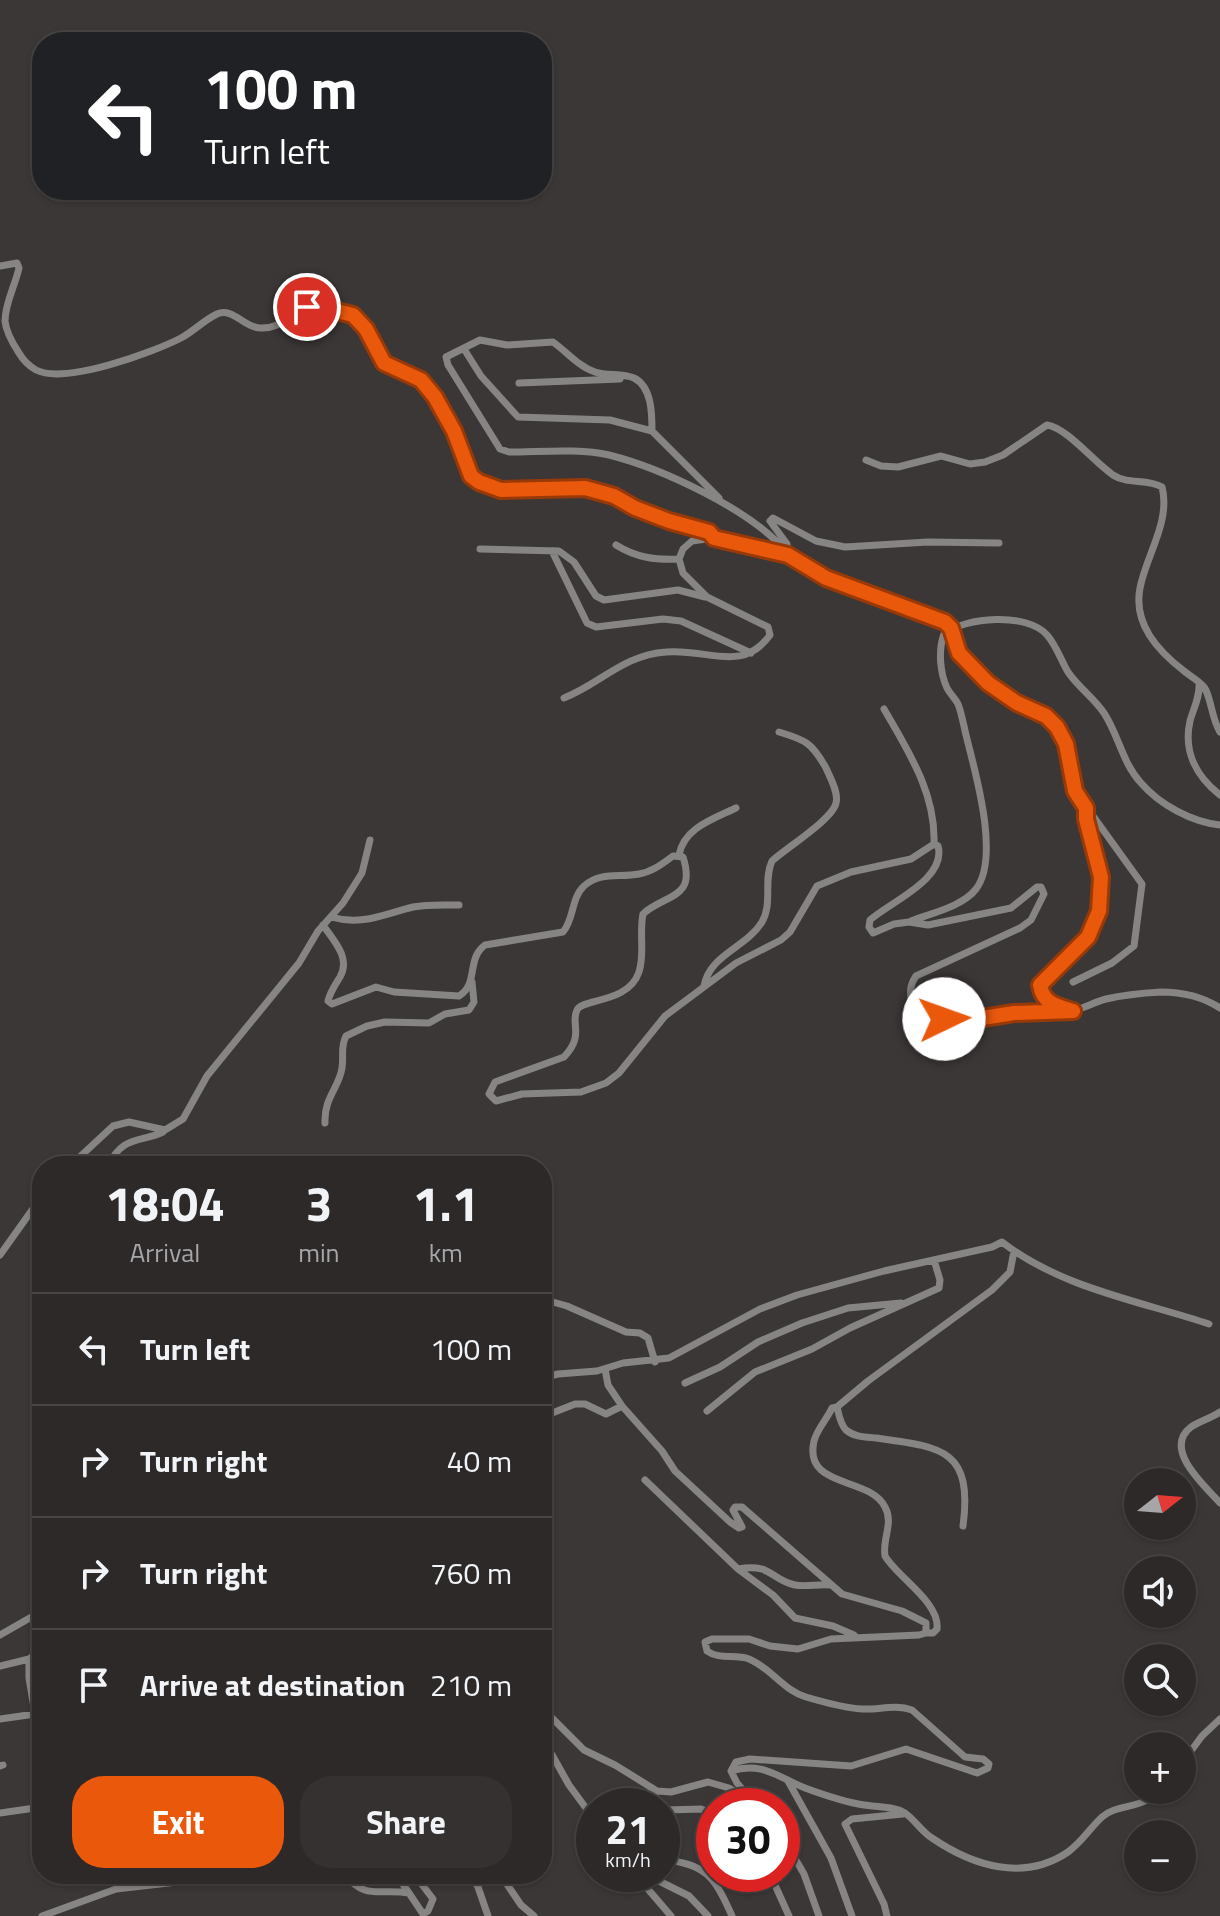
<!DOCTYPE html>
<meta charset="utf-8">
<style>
body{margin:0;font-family:"Titillium Web",sans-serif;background:#343130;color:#f1f3f6;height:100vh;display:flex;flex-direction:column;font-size:30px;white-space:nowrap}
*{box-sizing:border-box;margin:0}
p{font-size:26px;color:#a6a6a8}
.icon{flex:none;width:44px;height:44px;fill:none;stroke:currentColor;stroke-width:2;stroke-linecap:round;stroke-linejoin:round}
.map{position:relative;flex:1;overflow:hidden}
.side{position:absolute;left:32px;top:1156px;width:520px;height:728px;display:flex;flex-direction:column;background:#2c2928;border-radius:32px;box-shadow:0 2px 6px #0004,0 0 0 2px #484545}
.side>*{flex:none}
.guide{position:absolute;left:32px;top:32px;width:520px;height:168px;border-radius:32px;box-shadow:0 2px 6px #0004,0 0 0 2px #484545;background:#202124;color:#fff;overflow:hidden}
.needle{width:52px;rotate:73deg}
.fabs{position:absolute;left:1124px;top:1468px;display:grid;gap:16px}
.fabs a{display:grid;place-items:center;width:72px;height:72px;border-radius:50%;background:#2c2928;box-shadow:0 2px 6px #0004,0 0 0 2px #484545;font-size:40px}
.speed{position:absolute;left:576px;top:1788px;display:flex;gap:16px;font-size:40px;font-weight:700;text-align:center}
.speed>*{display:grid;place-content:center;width:104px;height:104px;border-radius:50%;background:#2c2928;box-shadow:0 2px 6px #0004,0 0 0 2px #484545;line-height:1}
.speed small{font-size:20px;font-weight:400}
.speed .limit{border:12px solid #d22;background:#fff;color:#111}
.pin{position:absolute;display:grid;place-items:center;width:68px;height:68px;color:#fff;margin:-34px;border:4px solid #fff;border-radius:50%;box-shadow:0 2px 8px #0007}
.me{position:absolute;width:88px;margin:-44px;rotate:87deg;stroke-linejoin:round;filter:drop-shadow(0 0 6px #0008)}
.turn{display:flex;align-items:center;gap:28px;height:168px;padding:0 40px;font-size:36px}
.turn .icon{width:104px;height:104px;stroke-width:2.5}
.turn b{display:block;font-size:56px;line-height:68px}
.eta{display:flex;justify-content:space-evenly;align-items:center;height:136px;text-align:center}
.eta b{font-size:48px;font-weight:700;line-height:56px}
.primary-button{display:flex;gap:16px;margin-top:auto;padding:16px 40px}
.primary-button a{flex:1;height:92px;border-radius:32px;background:#ea580c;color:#fff;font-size:32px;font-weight:700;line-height:92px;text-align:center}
.primary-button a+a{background:#343130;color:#f1f3f6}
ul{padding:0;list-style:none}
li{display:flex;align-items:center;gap:24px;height:112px;padding:0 40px;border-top:2px solid #484545}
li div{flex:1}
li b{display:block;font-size:30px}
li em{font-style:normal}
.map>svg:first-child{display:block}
</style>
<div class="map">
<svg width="1220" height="1916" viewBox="0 0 1220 1916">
<rect width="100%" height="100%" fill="#3b3736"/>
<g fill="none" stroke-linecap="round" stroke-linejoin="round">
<!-- street -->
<path stroke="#878584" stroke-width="7" d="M 0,266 L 17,263 L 19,268 C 15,286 5,303 5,321 C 6,332 13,344 19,353 C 23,360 29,366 36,370 C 65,385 154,352 181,338 C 194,331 204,320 217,314 C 233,307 244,328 261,328 C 289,329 293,300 334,309 C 375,319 362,345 385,364 C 404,378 418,373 435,396 C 443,407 450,421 455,434 C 461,448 464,473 478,482 C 509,501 552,484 586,488 C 605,491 619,501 636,509 C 651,515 666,520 682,525 C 693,529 707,529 714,538
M 464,349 L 481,376 L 518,417 L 610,420 L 652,431 L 719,498
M 519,383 L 620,379
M 652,431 C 652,414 652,387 634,378 C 622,373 607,376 595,372 C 579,367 567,352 553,342 L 507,345 L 480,340 L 446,357 L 448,365 L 500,449 L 509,452 C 539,452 580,448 609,455 C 661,468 754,511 787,553
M 866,460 L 881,466 L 898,467 L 941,456 L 970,464 L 985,462 L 1003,455 L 1047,425 C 1067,428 1093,461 1113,475 C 1128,485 1147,478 1162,487 C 1171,521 1146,556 1140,588 C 1133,624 1158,651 1184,671 C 1190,676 1198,680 1203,686 C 1211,694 1211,718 1220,732
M 616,545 C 637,558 655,560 679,559
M 480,549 L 559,551 L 574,562 L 596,596 L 604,600 L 678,590 L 705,597
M 552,551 L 587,623 L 596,627 L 663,619 L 681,621 L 751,653
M 788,555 L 787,544 L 770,521 L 773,518 L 816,541 L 845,547 L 928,542 L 999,543
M 1199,683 C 1200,697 1194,707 1190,721 C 1183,752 1197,777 1220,795
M 564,698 C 600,684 623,655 666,652 C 707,648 742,674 770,635 L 768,627 L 707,597 L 683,573 L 679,559 L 683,549 L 692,541 L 714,538 L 788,555 L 826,578 L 945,622 L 951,628 L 959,653 L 988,683 L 1017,703 L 1046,716 L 1057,727 L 1066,744 L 1075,791 L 1142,884 L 1134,946 L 1112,963 L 1073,982
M 884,709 C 908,751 936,793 934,844
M 679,855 C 684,828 713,819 736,808
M 331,917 C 362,926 384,914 413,907 C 428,904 444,905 459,905
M 911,921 C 931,913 962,907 976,889 C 1000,858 976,775 967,739 C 964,728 962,714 958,704 C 955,698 950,694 947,688 C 940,673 938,650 944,634 C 965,617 1027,612 1047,635 C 1056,645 1061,660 1068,672 C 1078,687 1094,698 1104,713 C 1119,736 1122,762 1141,783 C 1160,805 1192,822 1220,825
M 323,925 C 334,941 351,958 340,977 C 335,985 330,992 328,1001 L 332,1004 L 376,987 L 394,992 L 459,996 C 479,984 466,959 485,945 L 563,932 C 574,920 571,898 584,886 C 601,871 619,878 639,874 C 652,872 662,864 673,856 L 683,857 C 697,900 664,894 643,914 C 639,933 645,954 639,972 C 628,1004 582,998 577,1010 C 570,1024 585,1035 564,1057 L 495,1082 L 489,1094 L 496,1101 L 522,1094 L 581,1092 L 606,1083 L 619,1073 L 665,1016 L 736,963 L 781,940 L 790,932 L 817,886 L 851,872 L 911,859 L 934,844 L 938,846 C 947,879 890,902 870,920 L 869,927 L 873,933 L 894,924 L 909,922 L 928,925 L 1011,908 L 1037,887 L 1041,887 L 1044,894 L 1031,920 L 1020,928 L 916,976 C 910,985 908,994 914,1004 C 933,1033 988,1014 1015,1013 C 1033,1012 1052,1014 1071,1011 C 1083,1009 1094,1002 1106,999 C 1123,995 1143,993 1161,992 C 1181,992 1203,997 1220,1008
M 704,986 C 710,954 746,948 762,922 C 773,903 763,880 772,861 C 786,848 833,819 836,803 C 839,793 830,777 826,768 C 812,743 806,740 779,732
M 1068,1009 C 1053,1004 1042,1002 1040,985 C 1071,951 1109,929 1100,875 C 1097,852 1085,831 1086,808
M 325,1123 C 324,1097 339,1088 342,1068 C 344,1055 340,1048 346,1036 L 367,1026 L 385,1022 L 429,1023 L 445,1014 L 469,1010 L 474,1002 L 472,982
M 70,1166 L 113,1126 L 129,1122 L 165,1130 L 183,1119 L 207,1076 L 299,963 L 318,931 L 343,903 L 362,873 L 370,840
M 108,1166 C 123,1135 139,1143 163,1132
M 0,1255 L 42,1196
M 542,1299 L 567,1306 L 626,1332 L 640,1333 L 648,1338 L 655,1362
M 605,1369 L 608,1385 L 622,1406 L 662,1451 L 675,1471 L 730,1522 L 739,1528 L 742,1527 L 733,1510 L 735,1507 L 742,1507 L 842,1594 L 902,1611 L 926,1623 L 926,1633 L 919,1635 L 831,1639 L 798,1649 L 770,1646 L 749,1639 L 712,1639 L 705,1642 L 707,1651 C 719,1660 735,1654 749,1659 C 771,1668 783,1690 806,1697 C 823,1702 844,1708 862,1709 C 879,1710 895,1704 912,1710 L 965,1757 L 983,1759 L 989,1764 L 988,1768 L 977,1773 L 906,1749 L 851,1766 L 750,1759 L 736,1762 L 731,1771 L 737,1783 L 757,1806
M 542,1378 L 558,1374 L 597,1371 L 623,1363 L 669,1358 L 760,1309 L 797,1295 L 884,1271 L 992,1247 L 1002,1242 C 1061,1288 1140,1301 1209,1324
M 685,1383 L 720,1367 L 758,1342 L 802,1323 L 848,1308 L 901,1303
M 837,1407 L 868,1381 L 992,1290 L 1010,1272 L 1014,1251
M 707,1411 L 755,1372 L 812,1349 L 850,1328 L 939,1288 L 940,1280 L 934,1260
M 1220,1412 C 1211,1418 1200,1421 1191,1427 C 1162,1449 1205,1486 1220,1503
M 542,1417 L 575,1404 L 585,1404 L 606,1414 L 622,1406
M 645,1480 L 738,1569 C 772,1563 771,1580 795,1585 C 805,1587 819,1584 830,1585
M 738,1569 L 773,1595 L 795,1618 L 833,1626 L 854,1635
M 926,1633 L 933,1633 L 937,1629 C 940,1602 898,1578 885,1556 C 882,1539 894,1523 885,1507 C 870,1476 803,1489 814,1441 C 817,1429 827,1419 832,1408 L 837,1407 C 839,1415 840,1424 846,1430 C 854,1437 866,1437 876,1438 C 942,1447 973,1449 963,1526
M 0,1635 L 42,1611
M 0,1666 L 29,1659 L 42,1649
M 542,1708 L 584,1750 L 615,1765 L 657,1791 L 671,1792 L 708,1782 L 729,1788 L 748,1800
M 0,1719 L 35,1714 L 29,1678 L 29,1659
M 542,1737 L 569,1785 L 594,1819
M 1182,1763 L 1202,1736 L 1220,1719
M 0,1766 L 3,1765
M 731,1771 C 762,1761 777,1777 805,1788 C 824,1795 844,1802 864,1805 C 877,1807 893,1806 905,1813 C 915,1820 922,1832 932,1838 C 973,1866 1024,1882 1068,1852 C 1082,1842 1090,1828 1102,1817 C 1114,1806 1133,1808 1147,1800 C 1152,1798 1157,1793 1162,1790
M 788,1781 L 831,1858 L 852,1916
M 650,1787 L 660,1806
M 662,1807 L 667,1810 L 701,1809 L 714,1814
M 0,1813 L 42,1807
M 782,1836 L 804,1874 L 819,1916
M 662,1859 C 706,1865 714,1875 732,1916
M 344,1874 C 367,1901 378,1888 409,1893 L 423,1914 L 428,1911 L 433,1899 L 414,1874
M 378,1874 L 400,1880 L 409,1893
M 470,1874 L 478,1887 L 488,1916
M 500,1874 L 521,1905 L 534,1916
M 635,1874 L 671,1916
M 645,1874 L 689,1896 L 708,1916
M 770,1874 L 789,1916
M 116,1889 L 186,1881
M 42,1916 L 116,1889 L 124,1874
M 887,1916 L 884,1904 L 845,1824 L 852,1819 L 903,1814"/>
</g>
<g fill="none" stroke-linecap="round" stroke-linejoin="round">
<defs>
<path id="route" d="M 307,307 L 316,306 L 353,315 L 366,329 L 384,363 L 421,380 L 435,397 L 454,431 L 471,476 L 479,482 L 501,490 L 585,488 L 614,496 L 635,508 L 669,521 L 709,532 L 714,538 L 788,555 L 826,578 L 945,622 L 951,628 L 959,653 L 988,683 L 1017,703 L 1046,716 L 1057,727 L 1066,744 L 1075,791 L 1086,808 L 1086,819 L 1101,877 L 1099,911 L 1088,937 L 1040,985 C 1043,1004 1057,1006 1073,1011 L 1014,1013 L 970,1020 L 944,1019"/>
</defs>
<!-- route casing -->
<use href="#route" stroke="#983908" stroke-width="20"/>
<!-- route -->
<use href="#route" stroke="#ea580c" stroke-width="14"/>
</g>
</svg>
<div class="fabs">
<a><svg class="needle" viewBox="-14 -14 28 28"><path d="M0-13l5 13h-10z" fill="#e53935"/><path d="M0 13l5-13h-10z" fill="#a6a6a8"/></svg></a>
<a><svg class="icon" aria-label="sound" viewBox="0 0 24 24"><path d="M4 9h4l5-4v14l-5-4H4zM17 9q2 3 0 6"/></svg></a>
<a><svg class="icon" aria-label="search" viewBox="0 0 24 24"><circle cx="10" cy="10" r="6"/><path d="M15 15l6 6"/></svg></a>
<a>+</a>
<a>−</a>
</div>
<div class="speed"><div>21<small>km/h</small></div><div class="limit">30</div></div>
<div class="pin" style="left:307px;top:307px;background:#d93025"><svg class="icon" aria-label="arrive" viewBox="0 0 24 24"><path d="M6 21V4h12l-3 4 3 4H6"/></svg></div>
<svg class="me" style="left:944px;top:1019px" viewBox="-20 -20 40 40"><circle r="19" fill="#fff"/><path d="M0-13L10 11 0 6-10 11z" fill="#ea580c"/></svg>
<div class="guide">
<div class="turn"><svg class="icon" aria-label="left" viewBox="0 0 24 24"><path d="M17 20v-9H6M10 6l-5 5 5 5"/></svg><div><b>100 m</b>Turn left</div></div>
</div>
<section class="side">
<div class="eta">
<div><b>18:04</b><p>Arrival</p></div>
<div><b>3</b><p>min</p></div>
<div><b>1.1</b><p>km</p></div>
</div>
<ul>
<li><svg class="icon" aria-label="left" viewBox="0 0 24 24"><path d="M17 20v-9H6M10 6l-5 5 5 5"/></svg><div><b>Turn left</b></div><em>100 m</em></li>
<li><svg class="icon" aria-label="right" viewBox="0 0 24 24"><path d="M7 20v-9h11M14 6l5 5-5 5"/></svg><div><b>Turn right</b></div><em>40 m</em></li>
<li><svg class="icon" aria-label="right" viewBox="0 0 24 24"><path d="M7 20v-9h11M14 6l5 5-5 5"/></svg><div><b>Turn right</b></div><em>760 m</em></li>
<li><svg class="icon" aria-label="arrive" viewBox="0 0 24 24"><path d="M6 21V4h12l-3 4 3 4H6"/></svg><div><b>Arrive at destination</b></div><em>210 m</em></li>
</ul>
<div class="primary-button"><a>Exit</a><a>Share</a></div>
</section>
</div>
